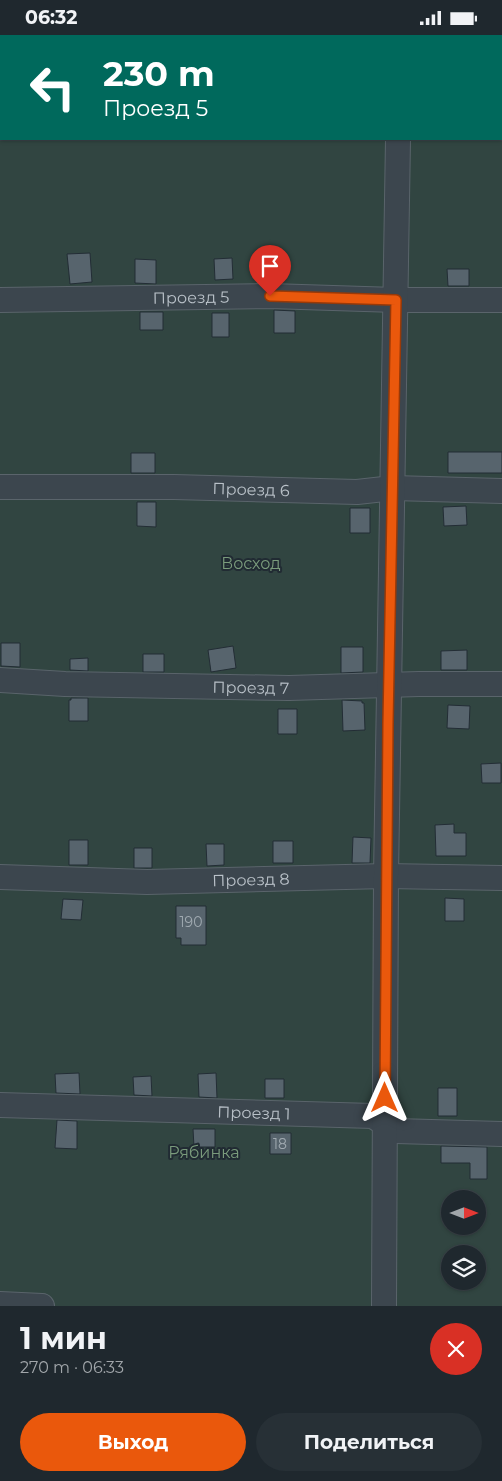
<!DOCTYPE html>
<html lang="ru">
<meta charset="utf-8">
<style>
body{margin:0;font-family:Montserrat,sans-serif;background:#273036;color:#f1f3f6;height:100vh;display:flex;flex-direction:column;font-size:19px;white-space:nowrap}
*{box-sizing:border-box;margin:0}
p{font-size:16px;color:#a1a6aa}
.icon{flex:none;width:28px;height:28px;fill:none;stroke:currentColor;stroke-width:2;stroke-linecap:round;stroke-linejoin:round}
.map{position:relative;height:1271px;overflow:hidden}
.panel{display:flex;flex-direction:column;background:#1f282e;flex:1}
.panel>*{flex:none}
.top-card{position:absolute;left:0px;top:0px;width:502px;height:105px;box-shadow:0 1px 4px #0004,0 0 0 1px #3c444a;background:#00695c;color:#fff;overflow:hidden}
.needle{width:32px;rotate:90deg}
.fabs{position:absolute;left:441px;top:1155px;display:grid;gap:10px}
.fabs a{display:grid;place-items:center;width:45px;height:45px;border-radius:50%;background:#1f282e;box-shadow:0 1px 4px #0004,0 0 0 1px #3c444a;font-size:25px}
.pin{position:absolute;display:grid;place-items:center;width:42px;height:42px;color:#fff;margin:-51px -21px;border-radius:50% 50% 50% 0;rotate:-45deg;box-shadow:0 0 5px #0007}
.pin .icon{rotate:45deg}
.me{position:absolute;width:55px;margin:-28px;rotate:0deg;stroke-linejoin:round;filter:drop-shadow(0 0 4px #0008)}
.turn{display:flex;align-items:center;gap:18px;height:105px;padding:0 20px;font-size:22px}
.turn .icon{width:65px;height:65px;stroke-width:2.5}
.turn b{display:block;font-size:35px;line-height:42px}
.round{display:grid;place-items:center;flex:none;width:52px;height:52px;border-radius:26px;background:#273036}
.overview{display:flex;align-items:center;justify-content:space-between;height:85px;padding:0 20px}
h1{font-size:30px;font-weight:700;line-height:38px}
.cta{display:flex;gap:10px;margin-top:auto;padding:10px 20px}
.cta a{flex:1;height:58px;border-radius:30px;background:#ea580c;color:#fff;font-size:20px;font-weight:700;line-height:58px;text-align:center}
.cta a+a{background:#273036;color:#f1f3f6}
.status{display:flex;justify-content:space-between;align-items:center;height:35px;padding:0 25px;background:#1f282e;direction:ltr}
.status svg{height:14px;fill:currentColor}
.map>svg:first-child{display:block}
</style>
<div class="status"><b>06:32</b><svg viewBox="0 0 49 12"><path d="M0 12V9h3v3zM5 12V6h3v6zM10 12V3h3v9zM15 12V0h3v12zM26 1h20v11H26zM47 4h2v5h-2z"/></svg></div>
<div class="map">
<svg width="502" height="1271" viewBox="0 0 502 1271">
<rect width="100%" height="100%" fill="#29353d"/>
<!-- green -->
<path fill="#314541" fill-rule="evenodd" d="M 0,0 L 502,0 L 502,1271 L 0,1271 ZM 1,1 L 501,1 L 501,104 L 1,104 ZM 450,1164 L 478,1164 L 478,1191 L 450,1191 ZM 450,1219 L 478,1219 L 478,1246 L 450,1246 Z"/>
<!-- building -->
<path fill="#57646d" stroke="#232d35" d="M 90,218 L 92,247 L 70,249 L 67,219 Z
M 232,223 L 233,244 L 215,245 L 214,224 Z
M 135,224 L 156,225 L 156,249 L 135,248 Z
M 447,234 L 469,234 L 469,251 L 448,251 Z
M 274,275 L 295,276 L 295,298 L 274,298 Z
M 140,277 L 163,277 L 163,295 L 140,295 Z
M 212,278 L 229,278 L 229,302 L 212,302 Z
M 448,417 L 502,417 L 502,438 L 448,438 Z
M 131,418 L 155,418 L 155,438 L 131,438 Z
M 137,467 L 156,467 L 156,492 L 137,491 Z
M 466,471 L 467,490 L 444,491 L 443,472 Z
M 350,473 L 370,473 L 370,498 L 350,498 Z
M 1,608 L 20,608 L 20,632 L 1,631 Z
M 233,611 L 236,633 L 211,637 L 208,615 Z
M 341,612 L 363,612 L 363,637 L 341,638 Z
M 467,615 L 467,635 L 441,635 L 441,616 Z
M 143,619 L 164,619 L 164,637 L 143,637 Z
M 88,623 L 88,636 L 70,635 L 70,624 Z
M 71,663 L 88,663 L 88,686 L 69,686 L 69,665 L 71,665 Z
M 342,665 L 362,666 L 362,668 L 364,668 L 365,695 L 343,696 Z
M 448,670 L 470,671 L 469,694 L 447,693 Z
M 278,674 L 297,674 L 297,699 L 278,699 Z
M 501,728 L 501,748 L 482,748 L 481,729 Z
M 454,789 L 454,798 L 466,798 L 466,821 L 436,821 L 435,790 Z
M 353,802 L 371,803 L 370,828 L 352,828 Z
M 69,805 L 88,805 L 88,830 L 69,830 Z
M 273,806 L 293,806 L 293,828 L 273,828 Z
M 206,809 L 224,809 L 224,830 L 207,831 Z
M 134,813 L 152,813 L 152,833 L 134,833 Z
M 445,863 L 464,864 L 464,886 L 445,886 Z
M 63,864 L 83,865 L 81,885 L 61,884 Z
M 176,871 L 206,871 L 206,910 L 181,910 L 181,903 L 176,903 Z
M 79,1038 L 80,1059 L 56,1058 L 55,1039 Z
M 216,1038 L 217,1063 L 199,1062 L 198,1039 Z
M 151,1041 L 152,1061 L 134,1060 L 133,1042 Z
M 265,1044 L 284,1044 L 284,1063 L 265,1063 Z
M 438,1053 L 457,1053 L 457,1081 L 438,1081 Z
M 57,1085 L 77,1086 L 77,1114 L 55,1113 Z
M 193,1094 L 215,1094 L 215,1112 L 194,1112 Z
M 270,1098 L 291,1098 L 291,1119 L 270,1119 Z
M 441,1111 L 487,1112 L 487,1144 L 470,1144 L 470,1128 L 441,1128 Z"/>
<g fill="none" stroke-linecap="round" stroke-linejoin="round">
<defs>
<g id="minor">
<path d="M 398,0 L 398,1"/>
<path d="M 0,63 L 1,63"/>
<path d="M 501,75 L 502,75"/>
<path id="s1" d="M 0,265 L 270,261 L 396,265 L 502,265"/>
<path id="s2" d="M 0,452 L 174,452 L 357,457 L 393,453 L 502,456"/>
<path id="s3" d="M 0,645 L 65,649 L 289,653 L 419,649 L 502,649"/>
<path id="s4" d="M 0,842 L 147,847 L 386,841 L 502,843"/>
<path id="s5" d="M 0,1070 L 373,1081 L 396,1096 L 502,1099"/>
<path d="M 0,1269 L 42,1271"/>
<path d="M 384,1271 L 386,841 L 398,104"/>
</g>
</defs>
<!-- minor casing -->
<use href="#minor" stroke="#5a646b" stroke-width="26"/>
<!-- minor -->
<use href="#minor" stroke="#3c464e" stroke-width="24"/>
</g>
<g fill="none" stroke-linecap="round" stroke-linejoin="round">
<defs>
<path id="route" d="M 270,261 L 396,265 L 388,688 L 385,1063"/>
</defs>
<!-- route casing -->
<use href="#route" stroke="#983908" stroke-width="12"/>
<!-- route -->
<use href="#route" stroke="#ea580c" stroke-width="9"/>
</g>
<g text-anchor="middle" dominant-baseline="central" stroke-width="4" stroke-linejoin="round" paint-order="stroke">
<!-- number labels -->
<g font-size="14" fill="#a0aab1">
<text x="191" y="887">190</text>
<text x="280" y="1109">18</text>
</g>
<!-- street labels -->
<g font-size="16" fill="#b9c1c8" stroke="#212b33">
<text stroke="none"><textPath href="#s1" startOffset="191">Проезд 5</textPath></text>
<text stroke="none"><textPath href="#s2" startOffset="251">Проезд 6</textPath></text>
<text stroke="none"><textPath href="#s3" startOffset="251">Проезд 7</textPath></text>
<text stroke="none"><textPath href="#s4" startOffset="251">Проезд 8</textPath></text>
<text stroke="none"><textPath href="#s5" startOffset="254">Проезд 1</textPath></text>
</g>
<!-- park labels -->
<g font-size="16" fill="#7a9b7c" stroke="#212b33">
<text x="251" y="528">Восход</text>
<text x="204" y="1117">Рябинка</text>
</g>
</g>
</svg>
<div class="fabs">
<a><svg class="needle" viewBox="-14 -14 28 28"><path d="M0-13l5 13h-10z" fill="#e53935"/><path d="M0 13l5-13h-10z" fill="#a1a6aa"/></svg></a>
<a><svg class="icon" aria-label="layers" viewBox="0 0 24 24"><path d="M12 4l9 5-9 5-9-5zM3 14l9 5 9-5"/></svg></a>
</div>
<div class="pin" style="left:270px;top:261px;background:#d93025"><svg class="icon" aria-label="arrive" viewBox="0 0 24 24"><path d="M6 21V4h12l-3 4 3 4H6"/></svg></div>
<svg class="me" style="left:385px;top:1063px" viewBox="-20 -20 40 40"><path d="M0-17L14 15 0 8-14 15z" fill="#ea580c" stroke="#fff" stroke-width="4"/></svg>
<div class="top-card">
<div class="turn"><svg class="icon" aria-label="left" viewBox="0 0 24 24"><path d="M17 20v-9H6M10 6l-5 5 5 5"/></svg><div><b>230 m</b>Проезд 5</div></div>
</div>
</div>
<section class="panel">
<div class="overview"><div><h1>1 мин</h1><p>270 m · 06:33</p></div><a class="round" style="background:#d93025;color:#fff"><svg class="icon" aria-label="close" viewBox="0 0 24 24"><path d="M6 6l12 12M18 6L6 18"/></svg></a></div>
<div class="cta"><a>Выход</a><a>Поделиться</a></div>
</section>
